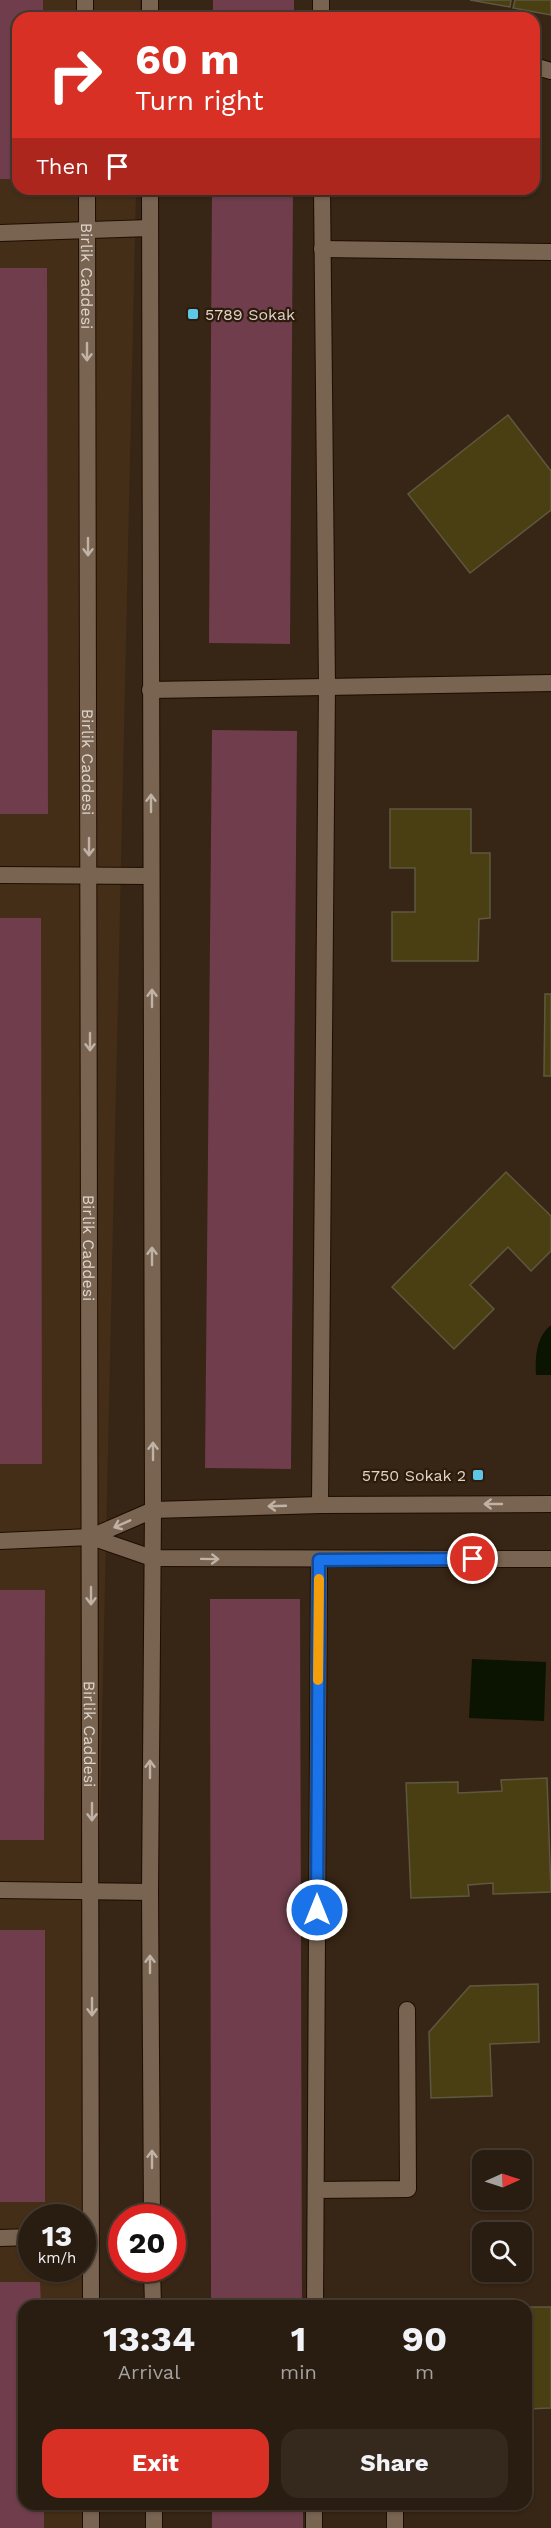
<!DOCTYPE html>
<style>
body{margin:0;font-family:"Work Sans",sans-serif;background:#35291e;color:#f1f3f6;height:100vh;display:flex;flex-direction:column;font-size:22px;white-space:nowrap}
*{box-sizing:border-box;margin:0}
p{font-size:20px;color:#a5a19f}
.icon{flex:none;width:33px;height:33px;fill:none;stroke:currentColor;stroke-width:2;stroke-linecap:round;stroke-linejoin:round}
.map{position:relative;flex:1;overflow:hidden}
.details{position:absolute;left:18px;top:2300px;width:514px;height:210px;display:flex;flex-direction:column;background:#291c10;border-radius:18px;box-shadow:0 2px 4px #0004,0 0 0 2px #453a30}
.details>*{flex:none}
.top-card{position:absolute;left:12px;top:12px;width:528px;height:183px;border-radius:18px;box-shadow:0 2px 4px #0004,0 0 0 2px #453a30;background:#d93025;color:#fff;overflow:hidden}
.needle{width:39px;rotate:87deg}
.tools{position:absolute;left:472px;top:2150px;display:grid;gap:12px}
.tools a{display:grid;place-items:center;width:60px;height:60px;border-radius:12px;background:#291c10;box-shadow:0 2px 4px #0004,0 0 0 2px #453a30;font-size:30px}
.speed{position:absolute;left:18px;top:2204px;display:flex;gap:12px;font-size:30px;font-weight:700;text-align:center}
.speed>*{display:grid;place-content:center;width:78px;height:78px;border-radius:50%;background:#291c10;box-shadow:0 2px 4px #0004,0 0 0 2px #453a30;line-height:1}
.speed small{font-size:15px;font-weight:400}
.speed .limit{border:9px solid #d22;background:#fff;color:#111}
.pin{position:absolute;display:grid;place-items:center;width:51px;height:51px;color:#fff;margin:-26px;border:3px solid #fff;border-radius:50%;box-shadow:0 2px 6px #0007}
.me{position:absolute;width:66px;margin:-33px;rotate:0deg;stroke-linejoin:round;filter:drop-shadow(0 0 4px #0008)}
.turn{display:flex;align-items:center;gap:21px;height:126px;padding:0 24px;font-size:27px}
.turn .icon{width:78px;height:78px;stroke-width:2.5}
.turn b{display:block;font-size:42px;line-height:51px}
.then{display:flex;align-items:center;height:57px;padding:0 24px;background:#0003;gap:12px;font-size:22px}
.eta{display:flex;justify-content:space-evenly;align-items:center;height:102px;text-align:center}
.eta b{font-size:36px;font-weight:700;line-height:42px}
.action{display:flex;gap:12px;margin-top:auto;padding:12px 24px}
.action a{flex:1;height:69px;border-radius:18px;background:#d93025;color:#fff;font-size:24px;font-weight:700;line-height:69px;text-align:center}
.action a+a{background:#35291e;color:#f1f3f6}
.map>svg:first-child{display:block}
</style>
<div class="map">
<svg width="551" height="2528" viewBox="0 0 551 2528">
<rect width="100%" height="100%" fill="#372515"/>
<!-- built -->
<path fill="#452e17" fill-rule="evenodd" d="M 0,0 L 140,0 L 140,18 L 18,18 L 18,189 L 136,189 L 89,2305 L 24,2306 L 24,2504 L 86,2504 L 86,2528 L 0,2528 ZM 32,2217 L 82,2217 L 82,2268 L 32,2268 Z"/>
<!-- green -->
<path fill="#6f3d4c" d="M 0,0 L 43,0 L 43,18 L 18,18 L 18,179 L 0,179 Z
M 213,0 L 294,0 L 294,18 L 213,18 Z
M 212,189 L 293,189 L 290,644 L 209,643 Z
M 0,268 L 47,268 L 48,814 L 0,814 Z
M 212,730 L 297,731 L 291,1469 L 205,1468 Z
M 0,918 L 41,918 L 42,1464 L 0,1464 Z
M 0,1590 L 45,1590 L 44,1840 L 0,1840 Z
M 210,1599 L 300,1599 L 302,2305 L 211,2305 Z
M 0,1930 L 45,1930 L 45,2202 L 0,2202 Z
M 0,2282 L 40,2282 L 41,2305 L 24,2306 L 24,2504 L 44,2504 L 44,2528 L 0,2528 Z
M 212,2504 L 303,2504 L 303,2528 L 212,2528 Z"/>
<!-- water -->
<path fill="#0b1401" d="M 551,1325 L 551,1375 L 536,1375 C 535,1357 536,1337 551,1325 Z
M 472,1659 L 546,1662 L 544,1721 L 469,1718 Z"/>
<!-- building -->
<path fill="#4a3f12" stroke="#5e583f" stroke-width="1.5" d="M 470,0 L 511,0 L 510,7 Z
M 515,0 L 551,0 L 551,15 L 513,8 Z
M 508,415 L 551,471 L 551,510 L 470,573 L 408,494 Z
M 390,809 L 471,809 L 471,853 L 490,853 L 490,918 L 479,919 L 478,961 L 392,961 L 392,912 L 415,912 L 415,868 L 390,868 Z
M 545,994 L 551,994 L 551,1076 L 544,1076 Z
M 506,1172 L 551,1216 L 551,1251 L 531,1271 L 508,1247 L 470,1285 L 494,1309 L 454,1349 L 392,1287 Z
M 547,1778 L 551,1892 L 493,1894 L 493,1883 L 468,1885 L 469,1896 L 411,1898 L 406,1783 L 458,1782 L 458,1793 L 502,1791 L 501,1780 Z
M 538,1984 L 539,2042 L 490,2044 L 492,2096 L 431,2098 L 429,2032 L 470,1986 Z
M 526,2307 L 551,2307 L 551,2408 L 526,2409 Z"/>
<g fill="none" stroke-linecap="round" stroke-linejoin="round">
<defs>
<path id="service" d="M 321,0 L 321,18
M 534,66 L 551,71
M 320,1505 L 327,686 L 322,189
M 316,2190 L 408,2189 L 407,2010
M 315,2306 L 319,1560
M 395,2504 L 395,2528
M 314,2528 L 314,2504"/>
<path id="minor" d="M 0,233 L 150,228
M 322,249 L 551,252
M 150,690 L 551,683
M 0,875 L 151,876
M 0,1541 L 91,1537
M 0,1890 L 150,1892
M 0,2238 L 32,2237"/>
<g id="tertiary">
<path d="M 85,0 L 85,18"/>
<path d="M 150,18 L 150,0"/>
<path id="s1" d="M 87,189 L 91,2306"/>
<path d="M 150,189 L 153,1510 L 150,1892 L 152,2217"/>
<path d="M 91,1537 L 153,1510 L 320,1505 L 551,1504"/>
<path d="M 91,1537 L 152,1558 L 551,1559"/>
<path d="M 152,2268 L 153,2306"/>
<path d="M 154,2504 L 154,2528"/>
<path d="M 91,2528 L 91,2504"/>
</g>
</defs>
<!-- service casing -->
<use href="#service" stroke="#1e0e01" stroke-width="18"/>
<!-- minor casing -->
<use href="#minor" stroke="#1e0e01" stroke-width="18"/>
<!-- tertiary casing -->
<use href="#tertiary" stroke="#1e0e01" stroke-width="18"/>
<!-- service -->
<use href="#service" stroke="#796452" stroke-width="16"/>
<!-- minor -->
<use href="#minor" stroke="#796452" stroke-width="16"/>
<!-- tertiary -->
<use href="#tertiary" stroke="#796452" stroke-width="16"/>
</g>
<!-- one-way arrows -->
<defs><path id="oneway-shaft" d="M-6 0H5M1.5-3L5.5 0L1.5 3" fill="none" stroke-width="1.6" stroke-linecap="round" stroke-linejoin="round" transform="scale(1.5)"/></defs>
<g stroke="#c0b2a5">
<use href="#oneway-shaft" transform="translate(87 352) rotate(90)"/>
<use href="#oneway-shaft" transform="translate(88 547) rotate(90)"/>
<use href="#oneway-shaft" transform="translate(151 803) rotate(-90)"/>
<use href="#oneway-shaft" transform="translate(89 847) rotate(90)"/>
<use href="#oneway-shaft" transform="translate(152 998) rotate(-90)"/>
<use href="#oneway-shaft" transform="translate(90 1042) rotate(90)"/>
<use href="#oneway-shaft" transform="translate(152 1256) rotate(-90)"/>
<use href="#oneway-shaft" transform="translate(153 1451) rotate(-90)"/>
<use href="#oneway-shaft" transform="translate(493 1504) rotate(180)"/>
<use href="#oneway-shaft" transform="translate(277 1506) rotate(178)"/>
<use href="#oneway-shaft" transform="translate(122 1524) rotate(156)"/>
<use href="#oneway-shaft" transform="translate(210 1559) rotate(1)"/>
<use href="#oneway-shaft" transform="translate(91 1596) rotate(90)"/>
<use href="#oneway-shaft" transform="translate(150 1769) rotate(-90)"/>
<use href="#oneway-shaft" transform="translate(92 1812) rotate(90)"/>
<use href="#oneway-shaft" transform="translate(150 1964) rotate(-90)"/>
<use href="#oneway-shaft" transform="translate(92 2007) rotate(90)"/>
<use href="#oneway-shaft" transform="translate(152 2159) rotate(-90)"/>
</g>
<g fill="none" stroke-linecap="round" stroke-linejoin="round">
<defs>
<path id="route" d="M 317,1910 L 319,1560 L 473,1559"/>
</defs>
<!-- route casing -->
<use href="#route" stroke="#114b97" stroke-width="15"/>
<!-- route -->
<use href="#route" stroke="#1a73e8" stroke-width="10"/>
<!-- slow -->
<path stroke="#f59e0b" stroke-width="10" d="M 318,1680 L 319,1579"/>
</g>
<!-- markers -->
<g fill="#5dc7e8" stroke="#2d1c0b" stroke-width="2">
<rect x="187" y="308" width="12" height="12" rx="3"/>
<rect x="472" y="1469" width="12" height="12" rx="3"/>
</g>
<g text-anchor="middle" dominant-baseline="central" stroke-width="4.5" stroke-linejoin="round" paint-order="stroke">
<!-- street labels -->
<g font-size="16" fill="#dfd4c9" stroke="#2d1c0b">
<text stroke="none"><textPath href="#s1" startOffset="87">Birlik Caddesi</textPath></text>
<text stroke="none"><textPath href="#s1" startOffset="573">Birlik Caddesi</textPath></text>
<text stroke="none"><textPath href="#s1" startOffset="1059">Birlik Caddesi</textPath></text>
<text stroke="none"><textPath href="#s1" startOffset="1545">Birlik Caddesi</textPath></text>
</g>
<!-- poi labels -->
<g font-size="16" fill="#dfd4c9" stroke="#2d1c0b" text-anchor="start">
<text x="205" y="314">5789 Sokak</text>
<text x="466" y="1475" text-anchor="end">5750 Sokak 2</text>
</g>
</g>
</svg>
<div class="tools">
<a><svg class="needle" viewBox="-14 -14 28 28"><path d="M0-13l5 13h-10z" fill="#e53935"/><path d="M0 13l5-13h-10z" fill="#a5a19f"/></svg></a>
<a><svg class="icon" aria-label="search" viewBox="0 0 24 24"><circle cx="10" cy="10" r="6"/><path d="M15 15l6 6"/></svg></a>
</div>
<div class="speed"><div>13<small>km/h</small></div><div class="limit">20</div></div>
<div class="pin" style="left:473px;top:1559px;background:#d93025"><svg class="icon" aria-label="arrive" viewBox="0 0 24 24"><path d="M6 21V4h12l-3 4 3 4H6"/></svg></div>
<svg class="me" style="left:317px;top:1910px" viewBox="-20 -20 40 40"><circle r="17" fill="#1a73e8" stroke="#fff" stroke-width="3"/><path d="M0-11L8 9 0 5-8 9z" fill="#fff"/></svg>
<div class="top-card">
<div class="turn"><svg class="icon" aria-label="right" viewBox="0 0 24 24"><path d="M7 20v-9h11M14 6l5 5-5 5"/></svg><div><b>60 m</b>Turn right</div></div>
<div class="then">Then<svg class="icon" aria-label="arrive" viewBox="0 0 24 24"><path d="M6 21V4h12l-3 4 3 4H6"/></svg></div>
</div>
<section class="details">
<div class="eta">
<div><b>13:34</b><p>Arrival</p></div>
<div><b>1</b><p>min</p></div>
<div><b>90</b><p>m</p></div>
</div>
<div class="action"><a>Exit</a><a>Share</a></div>
</section>
</div>
